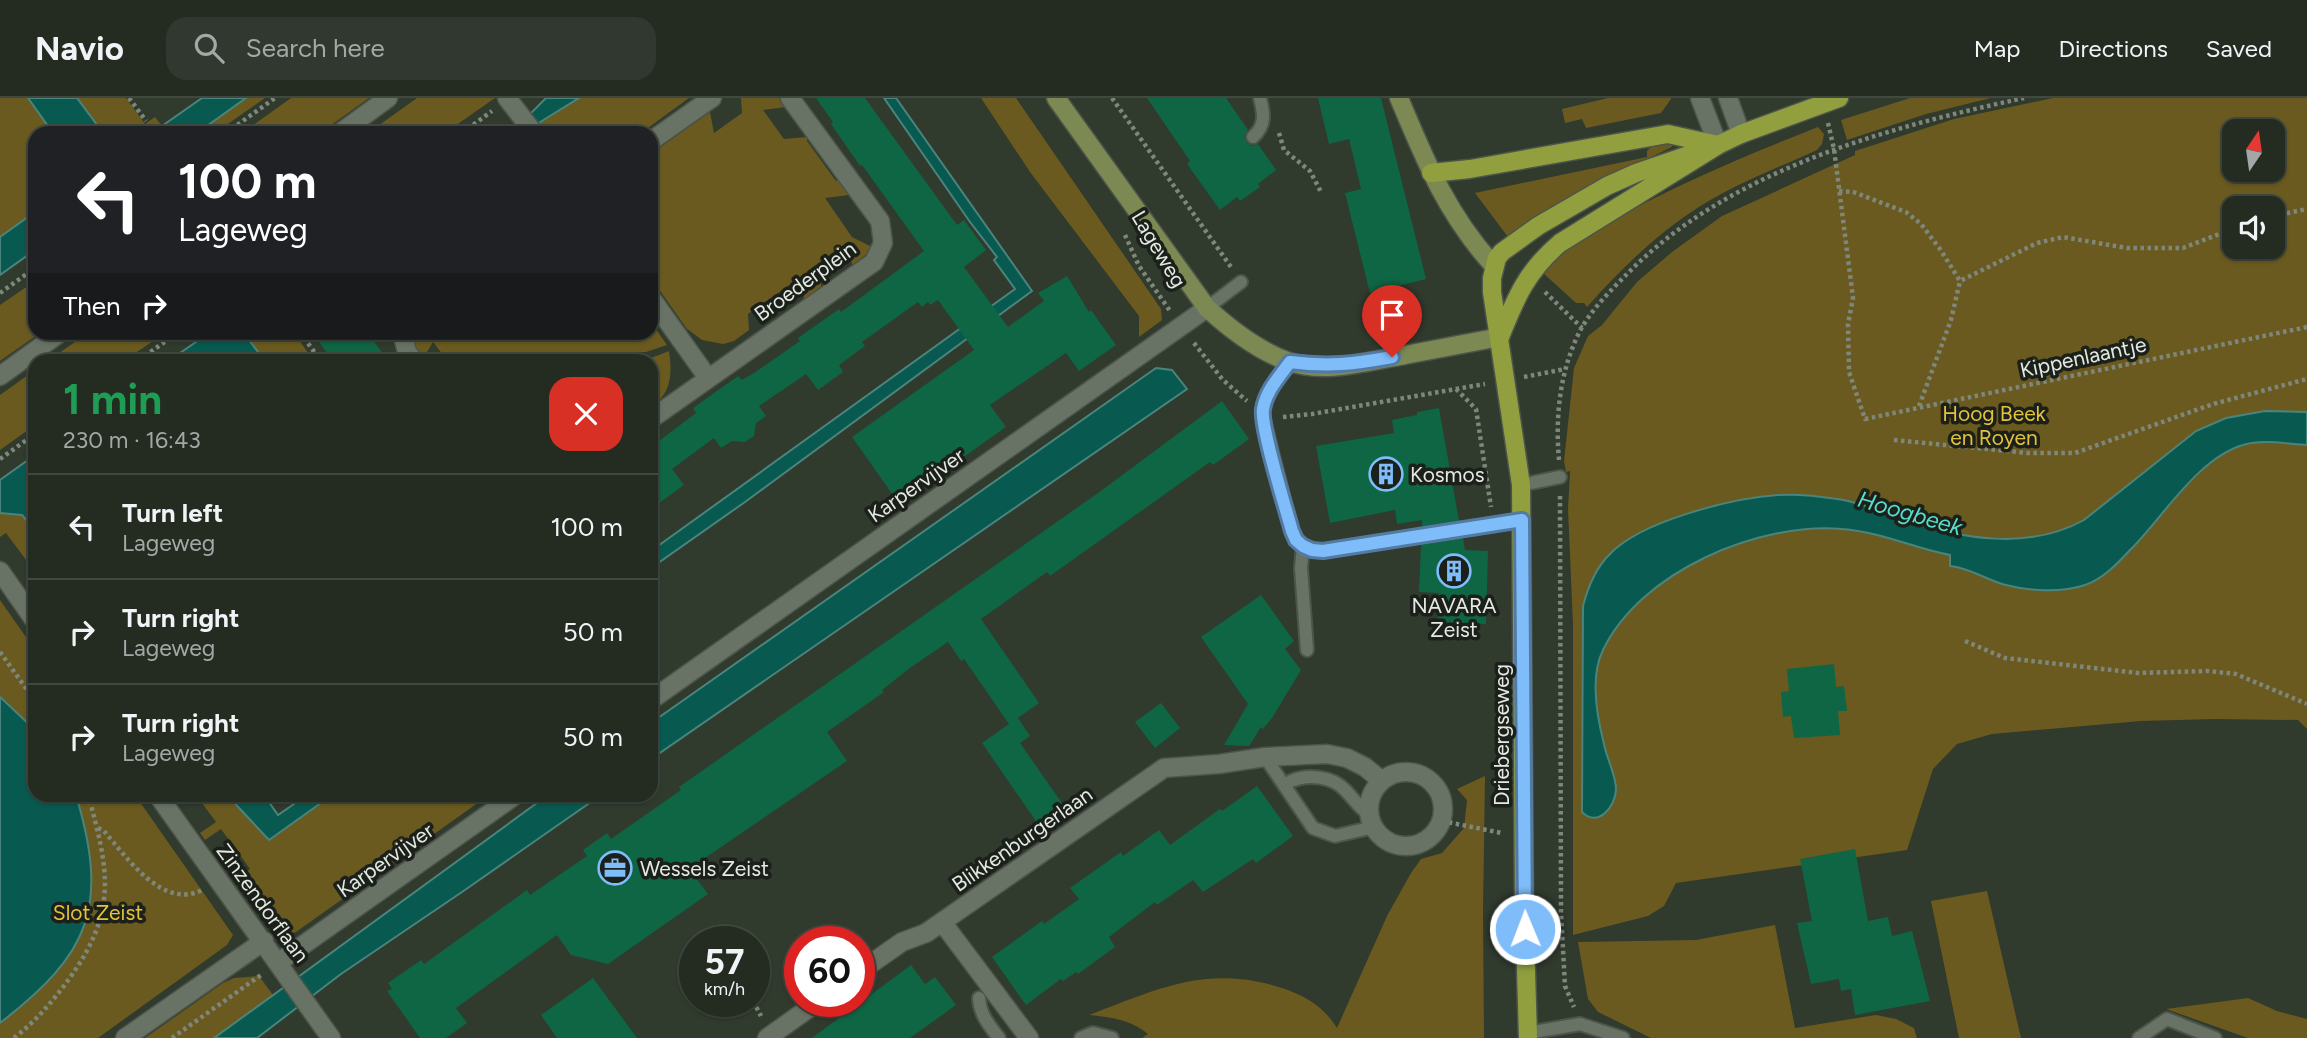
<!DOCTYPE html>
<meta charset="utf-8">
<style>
body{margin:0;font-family:Figtree,sans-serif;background:#30382f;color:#f1f3f6;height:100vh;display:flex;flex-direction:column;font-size:26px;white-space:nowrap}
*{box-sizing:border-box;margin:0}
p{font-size:23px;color:#a3a7a5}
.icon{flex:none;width:38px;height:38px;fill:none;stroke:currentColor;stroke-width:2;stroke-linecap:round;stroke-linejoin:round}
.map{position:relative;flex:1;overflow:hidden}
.details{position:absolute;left:28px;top:256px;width:630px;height:448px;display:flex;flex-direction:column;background:#242c22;border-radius:21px;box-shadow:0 2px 5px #0004,0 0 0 2px #414840}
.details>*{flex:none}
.banner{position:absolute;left:28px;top:28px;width:630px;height:214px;border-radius:21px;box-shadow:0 2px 5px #0004,0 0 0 2px #414840;background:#202124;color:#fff;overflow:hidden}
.needle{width:46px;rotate:13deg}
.fabs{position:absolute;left:2222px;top:21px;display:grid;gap:14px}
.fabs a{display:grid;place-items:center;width:63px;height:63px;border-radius:14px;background:#242c22;box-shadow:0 2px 5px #0004,0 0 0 2px #414840;font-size:35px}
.speed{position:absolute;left:679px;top:828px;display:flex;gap:14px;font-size:35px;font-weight:700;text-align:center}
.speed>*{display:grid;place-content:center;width:91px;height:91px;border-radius:50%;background:#242c22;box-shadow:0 2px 5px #0004,0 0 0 2px #414840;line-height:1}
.speed small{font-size:18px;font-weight:400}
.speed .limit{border:10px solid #d22;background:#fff;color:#111}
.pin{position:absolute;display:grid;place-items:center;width:60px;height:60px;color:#fff;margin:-72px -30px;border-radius:50% 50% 50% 0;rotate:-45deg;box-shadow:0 0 7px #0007}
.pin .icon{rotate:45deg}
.me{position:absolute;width:77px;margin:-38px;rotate:359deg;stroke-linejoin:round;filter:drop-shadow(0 0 5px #0008)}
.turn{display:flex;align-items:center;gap:24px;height:147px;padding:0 35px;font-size:32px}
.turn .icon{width:91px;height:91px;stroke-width:2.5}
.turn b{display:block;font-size:49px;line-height:60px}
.then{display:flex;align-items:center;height:66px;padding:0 35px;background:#0003;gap:14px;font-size:26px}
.round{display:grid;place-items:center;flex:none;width:74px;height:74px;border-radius:21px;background:#30382f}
.head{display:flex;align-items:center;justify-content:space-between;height:119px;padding:0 35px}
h1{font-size:42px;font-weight:700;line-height:52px;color:#1e9e55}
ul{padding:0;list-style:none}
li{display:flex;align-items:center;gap:21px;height:105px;padding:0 35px;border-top:2px solid #414840}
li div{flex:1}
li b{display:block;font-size:26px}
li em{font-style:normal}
header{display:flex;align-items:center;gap:42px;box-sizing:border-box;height:98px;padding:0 35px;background:#242c22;border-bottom:2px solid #414840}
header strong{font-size:33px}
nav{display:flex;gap:38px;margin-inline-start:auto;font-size:24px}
.search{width:490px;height:63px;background:#30382f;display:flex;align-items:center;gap:18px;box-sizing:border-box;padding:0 24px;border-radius:21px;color:#a3a7a5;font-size:26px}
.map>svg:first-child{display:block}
</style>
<header>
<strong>Navio</strong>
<div class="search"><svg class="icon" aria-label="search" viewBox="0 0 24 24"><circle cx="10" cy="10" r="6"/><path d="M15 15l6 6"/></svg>Search here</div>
<nav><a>Map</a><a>Directions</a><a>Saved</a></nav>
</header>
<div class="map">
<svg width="2307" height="940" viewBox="0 0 2307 940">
<rect width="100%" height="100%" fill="#303a2d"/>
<!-- green -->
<path fill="#6a5a1f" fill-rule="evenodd" d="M 0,0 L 28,0 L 53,35 L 35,35 L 35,114 L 0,139 Z
M 77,0 L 126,0 L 145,26 L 155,19 L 162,28 L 152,35 L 103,35 Z
M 246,0 L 265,0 L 215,35 L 197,35 Z
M 291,0 L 369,0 L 320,35 L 242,35 Z
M 417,0 L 495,0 L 445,35 L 368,35 Z
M 579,0 L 689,0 L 641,35 L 544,35 L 537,26 Z
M 741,0 L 779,0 L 786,9 L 763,12 L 784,41 L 807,39 L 807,43 L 836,83 L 838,82 L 849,97 L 825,100 L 852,139 L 872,149 L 867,156 L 852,167 L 849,143 L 820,164 L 821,189 L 804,202 L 802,178 L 748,216 L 749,232 L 734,243 L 723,246 L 702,242 L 687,231 L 651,180 L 651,56 L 710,14 L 714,35 L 742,15 Z
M 981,0 L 1016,0 L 1161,211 L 1162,222 L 1139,239 L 1139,218 L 1030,74 Z
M 1608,0 L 1671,0 L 1671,1 L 1661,15 L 1586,30 L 1582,21 L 1565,25 L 1562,11 Z
M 1910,0 L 1991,0 L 1926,16 L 1847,42 L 1841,22 Z
M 2053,0 L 2307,0 L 2307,631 L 2298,622 L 2215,621 L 2141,623 L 1992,636 L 1957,646 L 1933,671 L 1907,752 L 1676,785 L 1664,808 L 1648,818 L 1573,837 L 1573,526 L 1568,411 L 1570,373 L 1566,374 L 1564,363 L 1574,270 L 1588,238 L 1602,227 L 1637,184 L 1672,154 L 1722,118 L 1855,57 L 1855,53 L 1954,21 ZM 2235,33 L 2273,33 L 2273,72 L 2235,72 ZM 2235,110 L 2273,110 L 2273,149 L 2235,149 Z
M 1818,29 L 1824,36 L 1822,46 L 1817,52 C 1786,66 1754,79 1723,95 C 1670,123 1627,164 1587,209 L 1584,205 L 1576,205 L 1542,174 C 1568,144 1600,129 1635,110 C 1694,79 1755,54 1818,29 Z
M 1656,43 L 1673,44 L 1672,49 L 1608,80 L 1508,139 L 1475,95 L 1647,59 L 1647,53 Z
M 35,183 L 35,234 L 40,235 L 0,263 L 0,207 Z
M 651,224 L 667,247 L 646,254 L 638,254 L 635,258 L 636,262 L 447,262 L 433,244 L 422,262 C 416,254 410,246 412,234 L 651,234 Z
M 88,235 L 88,234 L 165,235 L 125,262 L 49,262 Z
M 250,235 L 294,235 L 313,262 L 264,262 L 246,237 Z
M 669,253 C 672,273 672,293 655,306 L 651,304 L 651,262 L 646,262 Z
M 35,272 L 35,327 L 0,352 L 0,297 Z
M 0,415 L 22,417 L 35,432 L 35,474 L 6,435 L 0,439 Z
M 0,502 L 35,552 L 35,696 L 135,697 L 233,837 L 227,847 L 98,940 L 0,940 Z
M 1485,678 L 1483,813 L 1484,940 L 1142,940 L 1148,936 C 1132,922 1110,919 1089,917 C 1158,891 1207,866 1282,890 C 1306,898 1324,909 1337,930 L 1387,818 L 1411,775 L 1421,761 L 1442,755 L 1464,730 L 1467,702 L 1457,691 Z
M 196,697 L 227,697 L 269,742 L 332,697 L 489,697 L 296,834 L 286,837 L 277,834 L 239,779 L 250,771 L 221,731 L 205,742 L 200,735 L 216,724 Z
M 1987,793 L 2021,940 L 1959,940 L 1931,803 Z
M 1775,827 L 1795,930 L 1876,917 L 1896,921 L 1914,930 L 1917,940 L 1651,940 L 1598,914 L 1588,901 L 1578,844 L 1696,842 Z
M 259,878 L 273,897 L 214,940 L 145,940 L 223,885 L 234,880 Z
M 2248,900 L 2277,913 L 2307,921 L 2307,940 L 2248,940 L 2166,911 Z"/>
<!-- water -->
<path fill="#085950" stroke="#4a847c" stroke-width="2" d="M 28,0 L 77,0 L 103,35 L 53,35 Z
M 202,0 L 246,0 L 197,35 L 152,35 Z
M 546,0 L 579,0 L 537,26 L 530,16 Z
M 884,0 L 896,0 L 1032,193 L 745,404 L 651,470 L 651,453 L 1015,191 L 994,162 L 997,159 L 970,124 Z
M 35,114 L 35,152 L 0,177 L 0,139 Z
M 209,235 L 250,235 L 246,238 L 264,262 L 223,262 L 219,257 L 212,262 L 170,262 Z
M 1156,270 L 1172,272 L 1187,291 L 651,661 L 651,625 Z
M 2265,313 L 2307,314 L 2307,347 C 2288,346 2262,341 2243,347 C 2198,360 2163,419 2131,451 C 2118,465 2103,481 2085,487 C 2061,495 2029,493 2006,487 C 1986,482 1971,470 1950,468 L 1950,457 C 1914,450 1880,434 1842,431 C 1759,424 1641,473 1603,552 C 1590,578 1597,619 1604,646 C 1607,662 1616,676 1616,692 C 1615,709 1598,730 1582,714 L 1583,508 C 1588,489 1595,471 1609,457 C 1640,423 1733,400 1778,397 C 1797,396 1818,398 1837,401 C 1860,404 1881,414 1903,421 C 1961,441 2028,453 2084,422 L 2196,333 L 2226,320 Z
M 35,357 L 35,432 L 22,417 L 0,415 L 0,382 Z
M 0,599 L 35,632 L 35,696 L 76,697 C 109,808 91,855 0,925 Z
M 227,697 L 264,697 L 278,717 L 307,697 L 332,697 L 269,742 Z
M 548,697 L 601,697 L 462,794 L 341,876 L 257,940 L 214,940 Z"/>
<!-- building -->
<path fill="#0f6644" d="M 816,0 L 865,0 L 957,127 L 964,122 L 986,152 L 964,169 L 1008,229 L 1044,203 L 1038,195 L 1067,178 L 1089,214 L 1091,212 L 1116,247 L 1079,273 L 1066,255 L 990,307 L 1006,329 L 921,389 L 918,384 L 895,400 L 852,339 L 974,252 L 938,202 L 930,207 L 928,204 L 922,209 L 918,204 L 862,244 L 865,248 L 839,267 L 843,274 L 818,292 L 806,276 L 759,308 L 766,318 L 756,325 L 754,338 L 745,344 L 732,343 L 721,350 L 714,340 L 672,371 L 684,387 L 651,411 L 651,341 L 655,346 L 696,315 L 693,310 L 738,278 L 742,282 L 754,275 L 800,243 L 798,240 L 839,211 L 841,214 L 924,153 L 862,67 L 860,68 L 831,26 L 833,24 Z
M 1147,0 L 1226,0 L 1248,32 L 1244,38 L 1247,45 L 1252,48 L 1258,46 L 1276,72 L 1258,86 L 1260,89 L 1240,103 L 1237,99 L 1220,112 L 1187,66 L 1190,63 Z
M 1318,0 L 1381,0 L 1426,181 L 1370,195 L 1345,95 L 1361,91 L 1349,41 L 1329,46 Z
M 312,234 L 367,234 L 383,256 L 370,262 L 332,262 Z
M 1222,303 L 1249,341 L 1213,367 L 1210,364 L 1050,478 L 1047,474 L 981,521 L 1039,605 L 1018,620 L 1030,638 L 1020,645 L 1066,711 L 1040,729 L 982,645 L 1009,626 L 964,561 L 961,563 L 948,544 L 910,570 L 882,592 L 884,594 L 827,634 L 847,663 L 689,771 L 708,796 L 608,866 L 571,857 L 557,837 L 456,910 L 467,925 L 446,940 L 420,940 L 387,893 L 392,891 L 388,885 L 421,862 L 424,866 L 527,792 L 530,797 L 587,758 L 583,752 L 607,735 L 611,741 L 681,692 L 679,689 L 1098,395 Z
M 1439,310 L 1459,423 L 1422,429 L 1422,422 L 1397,426 L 1395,412 L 1330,425 L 1316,348 L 1394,335 L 1392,322 L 1417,317 L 1417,314 Z
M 1463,440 L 1465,452 L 1488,453 L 1486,526 L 1438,524 L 1439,495 L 1419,494 L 1421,447 Z
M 1261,497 L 1294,543 L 1285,551 L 1301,572 L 1272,620 L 1263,631 L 1261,629 L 1249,648 L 1224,647 L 1248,606 L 1201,539 Z
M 1834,566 L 1836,589 L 1844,588 L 1847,613 L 1838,613 L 1840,637 L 1794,640 L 1791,618 L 1783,619 L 1781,594 L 1789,593 L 1787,571 Z
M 1161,605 L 1180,630 L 1155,650 L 1135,624 Z
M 1257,688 L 1293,738 L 1256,765 L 1253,761 L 1203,794 L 1193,782 L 1157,807 L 1155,804 L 1109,839 L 1115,849 L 1078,876 L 1076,874 L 1063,883 L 1061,881 L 1026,907 L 992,859 L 1042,823 L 1044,826 L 1079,801 L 1070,790 L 1121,754 L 1123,758 L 1159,732 L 1170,747 L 1220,711 L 1222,713 Z
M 1855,751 L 1868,823 L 1888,819 L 1892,838 L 1912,833 L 1930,903 L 1855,917 L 1851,891 L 1841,893 L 1839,881 L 1811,886 L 1797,825 L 1812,823 L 1800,761 Z
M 911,867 L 925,886 L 935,879 L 956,907 L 910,940 L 812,940 Z
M 593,880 L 637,940 L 557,940 L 541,917 Z"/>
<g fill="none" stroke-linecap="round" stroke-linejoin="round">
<defs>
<path id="service" d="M 1253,39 C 1266,27 1264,16 1260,0
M 1207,210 L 1241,184
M 1290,264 L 1269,293 L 1262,314 L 1292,433 C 1299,447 1308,452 1323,453 L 1522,422
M 1521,387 L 1560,379
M 1303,448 L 1301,470 L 1307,552
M 1265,659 L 1313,730 L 1335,738 L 1374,729
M 1291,683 C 1308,676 1332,678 1345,692 C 1354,701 1359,710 1370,717
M 979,900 C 980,917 989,927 999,940
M 1528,935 L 1580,926 L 1623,940
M 1081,940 L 1093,935 L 1112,940
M 2139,940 L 2167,921 L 2215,940"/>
<path id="minor" d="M 507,0 L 534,35
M 1700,0 L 1718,47
M 1728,0 L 1741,36
M 340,35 L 388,0
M 651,43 L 712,0
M 651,200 L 708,280
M 402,234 L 407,254 L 413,262
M 0,278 L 61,234
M 651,321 L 874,164 L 883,145 L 880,123 L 790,0
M 0,473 L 35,523
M 651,602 L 1207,210
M1369 711a37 37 0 1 1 74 0a37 37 0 1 1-74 0Z
M 157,696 L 331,940
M 942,824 L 1029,940
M 279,864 L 517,696
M 859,874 L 902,844 L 926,835 L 1164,670 L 1219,666 L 1265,659 L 1327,656 L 1347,660 L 1365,669 L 1382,683
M 125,940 L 264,843
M 767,940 L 819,903"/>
<path id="secondary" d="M 1056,0 L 1207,210 C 1230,231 1257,252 1287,263 C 1324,277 1368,263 1405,257 C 1437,251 1468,245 1500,239
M 1399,0 C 1425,62 1447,117 1494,168"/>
<path id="primary" d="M 1431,75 L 1470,71 L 1668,36 L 1718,47
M 1500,239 C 1516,199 1527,173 1560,145 L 1718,47 L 1741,36 L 1839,0
M 1528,940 L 1524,805 L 1521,387 L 1492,194 L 1492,180 L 1497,160 L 1502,154 L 1538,128 L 1607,88 L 1636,75 L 1718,47"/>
</defs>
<!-- service casing -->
<use href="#service" stroke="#4d554a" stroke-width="16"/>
<!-- minor casing -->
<use href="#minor" stroke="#4d554a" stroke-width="21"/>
<!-- secondary casing -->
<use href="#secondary" stroke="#4d554a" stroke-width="21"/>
<!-- primary casing -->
<use href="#primary" stroke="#4d554a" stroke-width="21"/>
<!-- path -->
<path stroke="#7f877c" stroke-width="4.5" stroke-dasharray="3.5 3.5" stroke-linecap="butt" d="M 129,0 L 146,23
M 1112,0 L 1231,169
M 1828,25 L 1834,51 L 1853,200 L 1848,226 L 1849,274 L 1865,321 L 2307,229
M 226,35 L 275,0
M 462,35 L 492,13
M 1279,35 L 1284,52 L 1310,73 L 1321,94
M 1839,93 L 1853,94 L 1906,114 L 1921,126 L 1940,151 L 1960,183 L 2037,145 L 2063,139 L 2127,150 L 2183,150 L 2235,130
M 2273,118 L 2307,111
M 1125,137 L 1139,168 L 1170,213
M 1545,194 L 1582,230
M 0,195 L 35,170
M 300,234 L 320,262
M 1194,245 L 1223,282 L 1247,303
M 139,262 L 179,234
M 1524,279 L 1565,271
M 1456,291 L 1476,311 L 1491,409
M 1919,308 L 1951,222 L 1960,183
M 1283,319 L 1312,316 L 1485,286
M 1894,342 L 2028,355 L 2075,355 L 2213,306 L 2307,281
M 0,361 L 35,336
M 1559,362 C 1555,318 1560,272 1580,233 C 1591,212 1611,192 1627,176 C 1729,72 1885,30 2024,0
M 1560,398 L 1561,814 L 1565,888 L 1574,909
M 1965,543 L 2005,560 L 2138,575 L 2208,573 L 2236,576 L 2307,606
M 0,554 L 35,603
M 1442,723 L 1502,735
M 98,730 L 104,733 C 127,760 163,812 202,792
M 753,903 L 761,918
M 14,940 C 36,923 53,903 69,881 C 118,813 109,773 88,696
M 172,940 L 261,877"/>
<!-- service -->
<use href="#service" stroke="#687365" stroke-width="12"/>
<!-- minor -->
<use href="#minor" stroke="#687365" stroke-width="18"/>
<!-- secondary -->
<use href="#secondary" stroke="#7d8952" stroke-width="18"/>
<!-- primary -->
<use href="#primary" stroke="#919f3f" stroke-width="18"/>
</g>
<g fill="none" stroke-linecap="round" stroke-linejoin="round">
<defs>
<path id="route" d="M 1392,259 C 1354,266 1329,269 1290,264 C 1279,279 1266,293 1263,311 C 1260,328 1286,411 1292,433 L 1296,442 L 1303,448 L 1312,452 L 1323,453 L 1522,422 L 1525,831"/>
</defs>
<!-- route casing -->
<use href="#route" stroke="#537ba2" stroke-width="18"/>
<!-- route -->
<use href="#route" stroke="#7fbdfa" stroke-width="12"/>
</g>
<!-- icons -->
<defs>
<symbol id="building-ring" viewBox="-11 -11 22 22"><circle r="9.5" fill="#1b201a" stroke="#7fbdfa" stroke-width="1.5"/><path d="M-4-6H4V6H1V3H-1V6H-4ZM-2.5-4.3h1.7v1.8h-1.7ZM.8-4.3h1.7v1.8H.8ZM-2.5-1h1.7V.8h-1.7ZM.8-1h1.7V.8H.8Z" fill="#7fbdfa"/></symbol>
<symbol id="office-ring" viewBox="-11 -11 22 22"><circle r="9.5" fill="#1b201a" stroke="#7fbdfa" stroke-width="1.5"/><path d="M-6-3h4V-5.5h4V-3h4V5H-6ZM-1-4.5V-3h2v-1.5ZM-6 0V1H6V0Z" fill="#7fbdfa"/></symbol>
</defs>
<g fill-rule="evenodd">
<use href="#building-ring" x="1367" y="357" width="38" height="38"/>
<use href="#building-ring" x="1435" y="454" width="38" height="38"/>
<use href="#office-ring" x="596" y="751" width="38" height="38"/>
</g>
<g text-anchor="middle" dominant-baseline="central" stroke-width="7" stroke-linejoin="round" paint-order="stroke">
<!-- street labels -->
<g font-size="21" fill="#e4eae2" stroke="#1b201a">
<text transform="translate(1159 151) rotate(59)">Lageweg</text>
<text transform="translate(805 183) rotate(-36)">Broederplein</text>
<text transform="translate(2083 259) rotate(-12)">Kippenlaantje</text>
<text transform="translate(916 387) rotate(-35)">Karpervijver</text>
<text transform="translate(1501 637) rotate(-90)">Driebergseweg</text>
<text transform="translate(1022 741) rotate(-35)">Blikkenburgerlaan</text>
<text transform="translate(385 762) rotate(-35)">Karpervijver</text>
<text transform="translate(263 805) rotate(54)">Zinzendorflaan</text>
</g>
<!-- park labels -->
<g font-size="21" fill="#e4c23a" stroke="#1b201a">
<text x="1994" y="315">Hoog Beek<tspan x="1994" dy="24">en Royen</tspan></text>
<text x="98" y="814">Slot Zeist</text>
</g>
<!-- poi labels -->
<g font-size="21" fill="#e4eae2" stroke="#1b201a" text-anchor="start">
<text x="1410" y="376">Kosmos</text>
<text x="1454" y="507" text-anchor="middle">NAVARA<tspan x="1454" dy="24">Zeist</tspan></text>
<text x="640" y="770">Wessels Zeist</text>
</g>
<!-- water labels -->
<g font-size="23" font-style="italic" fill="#57decb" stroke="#1b201a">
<text transform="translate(1910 415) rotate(16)">Hoogbeek</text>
</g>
</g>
</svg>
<div class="fabs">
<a><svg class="needle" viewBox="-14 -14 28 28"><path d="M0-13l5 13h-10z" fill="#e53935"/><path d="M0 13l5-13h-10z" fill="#a3a7a5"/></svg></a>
<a><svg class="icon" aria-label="sound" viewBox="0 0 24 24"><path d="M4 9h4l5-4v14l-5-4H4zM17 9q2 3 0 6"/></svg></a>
</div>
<div class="speed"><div>57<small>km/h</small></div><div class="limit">60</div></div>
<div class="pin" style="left:1392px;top:259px;background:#d93025"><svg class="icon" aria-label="arrive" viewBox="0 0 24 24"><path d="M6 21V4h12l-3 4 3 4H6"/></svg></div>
<svg class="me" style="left:1525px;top:831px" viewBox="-20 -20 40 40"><circle r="17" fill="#7fbdfa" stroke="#fff" stroke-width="3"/><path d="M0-11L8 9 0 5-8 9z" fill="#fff"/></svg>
<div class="banner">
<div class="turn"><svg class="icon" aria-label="left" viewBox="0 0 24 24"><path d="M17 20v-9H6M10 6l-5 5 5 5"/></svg><div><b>100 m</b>Lageweg</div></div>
<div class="then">Then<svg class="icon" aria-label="right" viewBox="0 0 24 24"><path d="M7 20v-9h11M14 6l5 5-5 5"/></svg></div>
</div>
<section class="details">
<div class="head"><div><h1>1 min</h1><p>230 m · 16:43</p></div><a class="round" style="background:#d93025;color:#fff"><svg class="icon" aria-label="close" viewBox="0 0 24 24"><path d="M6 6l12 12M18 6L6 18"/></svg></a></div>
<ul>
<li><svg class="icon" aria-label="left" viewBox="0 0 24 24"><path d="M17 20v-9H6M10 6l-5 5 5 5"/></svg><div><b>Turn left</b><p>Lageweg</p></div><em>100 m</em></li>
<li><svg class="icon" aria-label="right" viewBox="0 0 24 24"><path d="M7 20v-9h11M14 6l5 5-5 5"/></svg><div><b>Turn right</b><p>Lageweg</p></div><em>50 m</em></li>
<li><svg class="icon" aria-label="right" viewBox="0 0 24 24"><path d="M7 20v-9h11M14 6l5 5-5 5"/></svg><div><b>Turn right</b><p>Lageweg</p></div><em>50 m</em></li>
</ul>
</section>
</div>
